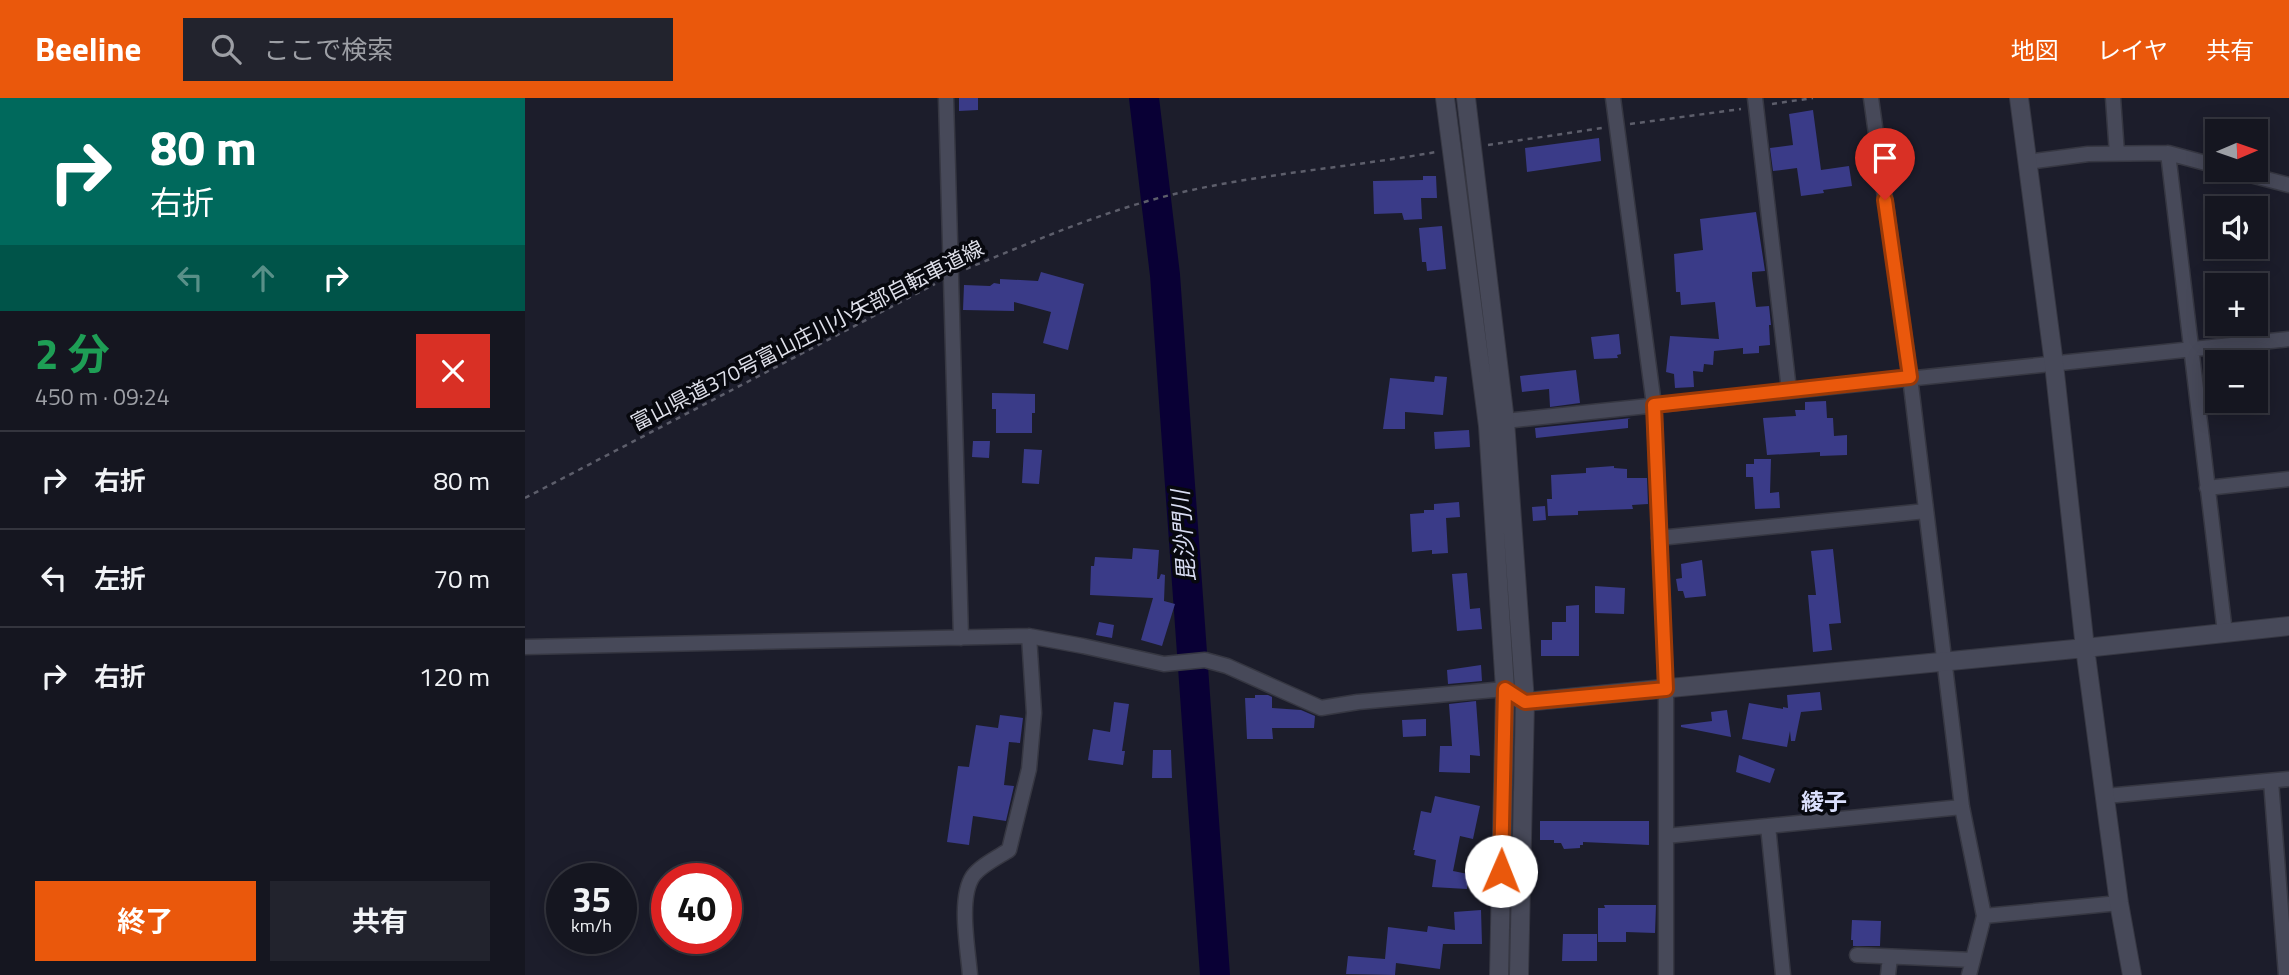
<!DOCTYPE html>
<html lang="ja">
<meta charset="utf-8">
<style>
body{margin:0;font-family:"Titillium Web","Noto Sans JP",sans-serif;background:#22232d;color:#f1f3f6;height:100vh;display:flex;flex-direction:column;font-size:26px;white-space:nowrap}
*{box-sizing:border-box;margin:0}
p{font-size:23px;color:#9d9fa5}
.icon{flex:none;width:38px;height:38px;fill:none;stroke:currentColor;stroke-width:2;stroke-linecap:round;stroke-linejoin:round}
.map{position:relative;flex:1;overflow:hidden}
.panel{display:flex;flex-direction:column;background:#151620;width:525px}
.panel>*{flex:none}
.top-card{background:#00695c;color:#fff;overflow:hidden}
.needle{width:46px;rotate:88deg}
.tools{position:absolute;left:1680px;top:21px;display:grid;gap:14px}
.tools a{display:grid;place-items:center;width:63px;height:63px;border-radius:0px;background:#151620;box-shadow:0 4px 18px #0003,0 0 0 2px #34353e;font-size:35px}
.speed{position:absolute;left:21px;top:765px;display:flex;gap:14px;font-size:35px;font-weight:700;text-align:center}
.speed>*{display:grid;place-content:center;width:91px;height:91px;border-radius:50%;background:#151620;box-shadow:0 4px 18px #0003,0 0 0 2px #34353e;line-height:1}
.speed small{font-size:18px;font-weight:400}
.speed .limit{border:10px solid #d22;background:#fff;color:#111}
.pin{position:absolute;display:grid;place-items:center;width:60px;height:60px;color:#fff;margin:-72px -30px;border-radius:50% 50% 50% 0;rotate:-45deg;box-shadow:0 0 7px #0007}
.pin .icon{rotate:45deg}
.me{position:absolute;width:77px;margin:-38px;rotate:1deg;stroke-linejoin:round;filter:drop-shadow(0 0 5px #0008)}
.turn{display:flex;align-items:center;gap:24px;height:147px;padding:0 35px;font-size:32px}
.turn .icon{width:91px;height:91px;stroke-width:2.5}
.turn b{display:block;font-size:49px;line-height:60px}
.lanes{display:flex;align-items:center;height:66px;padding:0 35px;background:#0003;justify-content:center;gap:35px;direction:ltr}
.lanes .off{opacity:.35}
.round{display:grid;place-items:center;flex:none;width:74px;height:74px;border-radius:0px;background:#22232d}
.summary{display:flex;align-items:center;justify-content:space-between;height:119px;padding:0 35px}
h1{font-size:42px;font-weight:700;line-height:52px;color:#1e9e55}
.cta{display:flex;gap:14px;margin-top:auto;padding:14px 35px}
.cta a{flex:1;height:80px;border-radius:0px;background:#ea580c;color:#fff;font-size:28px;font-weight:700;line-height:80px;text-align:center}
.cta a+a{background:#22232d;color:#f1f3f6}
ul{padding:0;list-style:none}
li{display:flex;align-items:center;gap:21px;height:98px;padding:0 35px;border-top:2px solid #34353e}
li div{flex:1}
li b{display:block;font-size:26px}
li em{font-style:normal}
header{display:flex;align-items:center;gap:42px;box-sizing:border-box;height:98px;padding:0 35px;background:#ea580c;color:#fff}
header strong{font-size:33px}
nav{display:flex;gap:38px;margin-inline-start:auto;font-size:24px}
.search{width:490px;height:63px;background:#22232d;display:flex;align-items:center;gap:18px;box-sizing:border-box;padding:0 24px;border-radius:0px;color:#9d9fa5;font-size:26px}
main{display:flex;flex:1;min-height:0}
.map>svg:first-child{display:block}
</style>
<header>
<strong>Beeline</strong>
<div class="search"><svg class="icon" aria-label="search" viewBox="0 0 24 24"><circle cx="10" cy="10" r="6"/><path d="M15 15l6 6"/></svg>ここで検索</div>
<nav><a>地図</a><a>レイヤ</a><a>共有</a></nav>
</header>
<main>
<section class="panel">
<div class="top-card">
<div class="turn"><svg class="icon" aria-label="right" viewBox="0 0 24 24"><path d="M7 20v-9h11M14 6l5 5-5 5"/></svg><div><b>80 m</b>右折</div></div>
<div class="lanes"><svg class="icon off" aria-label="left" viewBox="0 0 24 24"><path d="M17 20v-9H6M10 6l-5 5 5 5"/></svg><svg class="icon off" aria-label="ahead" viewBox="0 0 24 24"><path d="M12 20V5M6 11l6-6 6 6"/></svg><svg class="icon" aria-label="right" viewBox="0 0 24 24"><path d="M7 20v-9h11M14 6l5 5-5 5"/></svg></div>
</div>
<div class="summary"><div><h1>2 分</h1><p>450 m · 09:24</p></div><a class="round" style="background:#d93025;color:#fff"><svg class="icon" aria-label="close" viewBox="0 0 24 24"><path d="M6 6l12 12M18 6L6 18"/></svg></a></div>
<ul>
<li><svg class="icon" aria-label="right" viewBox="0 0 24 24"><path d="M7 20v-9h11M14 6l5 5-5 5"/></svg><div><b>右折</b></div><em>80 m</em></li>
<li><svg class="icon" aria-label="left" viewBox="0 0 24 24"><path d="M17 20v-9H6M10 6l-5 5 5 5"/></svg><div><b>左折</b></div><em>70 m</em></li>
<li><svg class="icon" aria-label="right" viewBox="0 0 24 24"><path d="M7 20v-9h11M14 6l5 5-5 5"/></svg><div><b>右折</b></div><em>120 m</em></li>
</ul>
<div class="cta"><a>終了</a><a>共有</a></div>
</section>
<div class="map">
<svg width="1764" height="877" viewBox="0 0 1764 877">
<rect width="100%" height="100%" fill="#1c1d2b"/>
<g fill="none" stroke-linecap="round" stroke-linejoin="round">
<!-- river -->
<path stroke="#090035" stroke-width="30" d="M 619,0 L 640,177 L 690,877"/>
</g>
<!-- building -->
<path fill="#3a3b88" d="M 434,0 L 453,0 L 453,12 L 434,13 Z
M 1288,12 L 1296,72 L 1324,68 L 1327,88 L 1298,92 L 1299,95 L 1276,98 L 1272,70 L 1248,73 L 1245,50 L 1268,47 L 1264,16 Z
M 1074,40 L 1076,63 L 1002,74 L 1000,50 Z
M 898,78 L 911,78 L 912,100 L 896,100 L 897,121 L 879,122 L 877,115 L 849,116 L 848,83 L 898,82 Z
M 1231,114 L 1240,173 L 1227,174 L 1227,179 L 1231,209 L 1244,208 L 1246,227 L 1244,227 L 1245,247 L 1234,248 L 1234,255 L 1218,256 L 1218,250 L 1189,253 L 1188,267 L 1179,266 L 1178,274 L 1168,273 L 1169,289 L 1150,290 L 1149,276 L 1141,274 L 1145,238 L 1194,241 L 1190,204 L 1156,207 L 1155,194 L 1151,194 L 1149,156 L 1178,152 L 1175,121 Z
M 917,128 L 921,171 L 902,173 L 901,164 L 897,164 L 894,130 Z
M 516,174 L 559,186 L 543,252 L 518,245 L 526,214 L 489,204 L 489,213 L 438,212 L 439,187 L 465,188 L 469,185 L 475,186 L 475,181 L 513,183 Z
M 1094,236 L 1096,256 L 1092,257 L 1093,260 L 1069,261 L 1066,239 Z
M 1051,272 L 1055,305 L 1025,309 L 1024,291 L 997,294 L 995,278 Z
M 910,278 L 922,279 L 918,317 L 880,314 L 880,331 L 858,331 L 865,280 L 909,284 Z
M 467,295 L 510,296 L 510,315 L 507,315 L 507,335 L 471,335 L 471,311 L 467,311 Z
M 1301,303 L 1302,320 L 1308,320 L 1309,338 L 1322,337 L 1322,357 L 1295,358 L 1295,354 L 1242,357 L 1238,320 L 1271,318 L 1270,312 L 1280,312 L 1280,304 Z
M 1106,320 L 1103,321 L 1103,330 L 1011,340 L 1010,330 Z
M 944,332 L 945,349 L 910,351 L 909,334 Z
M 448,343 L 465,343 L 464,360 L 447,359 Z
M 499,351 L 517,352 L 514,386 L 497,385 Z
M 1229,361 L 1246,361 L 1245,395 L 1254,394 L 1255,410 L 1230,411 L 1228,379 L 1221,379 L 1221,366 L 1229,366 Z
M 1089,368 L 1089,370 L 1102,371 L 1102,380 L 1122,380 L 1123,406 L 1107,407 L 1108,411 L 1053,413 L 1053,417 L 1023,418 L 1022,401 L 1027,401 L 1026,377 L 1061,375 L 1061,370 Z
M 934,404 L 935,419 L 921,420 L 923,455 L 907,456 L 907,452 L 887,454 L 885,416 L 899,415 L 899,412 L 909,412 L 909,406 Z
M 1020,408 L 1021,422 L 1008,423 L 1007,409 Z
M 608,450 L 634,452 L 632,481 L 634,481 L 636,476 L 640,477 L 639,503 L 650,506 L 637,548 L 616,542 L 628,500 L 565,497 L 566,468 L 569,468 L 570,459 L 607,461 Z
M 1308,451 L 1316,525 L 1304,526 L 1307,552 L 1288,554 L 1283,497 L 1291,497 L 1286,453 Z
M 1177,462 L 1181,498 L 1160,500 L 1158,493 L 1153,493 L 1151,481 L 1157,480 L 1156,466 Z
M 942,475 L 945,511 L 955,510 L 957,531 L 932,533 L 927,476 Z
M 1070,488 L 1100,490 L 1099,516 L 1070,515 Z
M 1054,507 L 1054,558 L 1016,558 L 1016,542 L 1027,542 L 1027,524 L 1041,524 L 1041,508 Z
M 574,524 L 589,527 L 587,540 L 571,537 Z
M 956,567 L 957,583 L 923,586 L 922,572 Z
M 1295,594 L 1297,612 L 1276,614 L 1270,643 L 1266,643 L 1265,633 L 1262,649 L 1217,641 L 1224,605 L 1258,611 L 1258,609 L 1263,610 L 1262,597 Z
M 730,597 L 743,597 L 747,599 L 747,610 L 776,612 L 790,618 L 789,630 L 747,630 L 748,641 L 722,641 L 720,600 L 730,600 Z
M 951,603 L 955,658 L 945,657 L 945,675 L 914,674 L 915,648 L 927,648 L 924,606 Z
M 589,604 L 604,606 L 597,653 L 600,653 L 598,667 L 563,662 L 568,631 L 585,634 Z
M 1202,612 L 1206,639 L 1156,629 L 1156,627 L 1187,623 L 1186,614 Z
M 475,617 L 498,620 L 495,645 L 484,644 L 479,687 L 489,688 L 481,723 L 448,718 L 444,747 L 422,744 L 433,668 L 444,669 L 451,627 L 473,630 Z
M 901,621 L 901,638 L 878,639 L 877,622 Z
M 628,652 L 646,652 L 647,680 L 627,680 Z
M 1214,657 L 1250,671 L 1245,685 L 1211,674 Z
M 910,698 L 955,708 L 948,741 L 935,738 L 928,773 L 943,776 L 942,791 L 907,789 L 911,762 L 889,757 L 890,752 L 888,752 L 896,713 L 906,715 Z
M 1015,723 L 1124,723 L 1124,747 L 1058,744 L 1058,747 L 1055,747 L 1055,750 L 1039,751 L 1036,745 L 1029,745 L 1029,742 L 1015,742 Z
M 1079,807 L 1131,807 L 1130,835 L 1101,834 L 1101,844 L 1073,844 L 1073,810 L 1080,810 Z
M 956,812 L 957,846 L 918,846 L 915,871 L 871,865 L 870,877 L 821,876 L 823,858 L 860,861 L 863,829 L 902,834 L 903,828 L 930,832 L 929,814 Z
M 1327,822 L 1356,823 L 1355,848 L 1328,848 L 1328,842 L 1326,842 Z
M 1038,836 L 1072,836 L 1072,863 L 1037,863 Z"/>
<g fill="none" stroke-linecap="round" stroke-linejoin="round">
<defs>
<path id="minor" d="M 421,0 L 436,540
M 1088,0 L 1129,307 L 1141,591 L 1141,877
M 1230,0 L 1264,292
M 1346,0 L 1385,279 L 1437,709 L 1459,818 L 1594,805
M 1588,0 L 1592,56
M 1643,55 L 1700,535
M 1502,64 L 1563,56 L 1643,55 L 1692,68
M 1706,72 L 1764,87
M 980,323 L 1764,241
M 1682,390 L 1764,381
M 1134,440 L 1401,413
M 0,549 L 504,538 L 558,548 L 639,566 L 680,562 L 702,568 L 796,610 L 833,604 L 980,591
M 1746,683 L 1761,877
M 1581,698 L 1764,681
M 1243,728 L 1258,877
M 1141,738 L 1437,709
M 1332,857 L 1448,862
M 445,877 C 443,851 433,800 448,778 C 455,768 473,759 484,752 L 504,671 L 509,615 L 504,538
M 1363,877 L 1365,859
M 1444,877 L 1459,818"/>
<path id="tertiary" d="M 920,0 L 963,328 L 980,591 L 974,877
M 941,0 L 980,323 L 1000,604 L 994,877
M 1494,0 L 1529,266 L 1560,550 L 1594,805 L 1607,877
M 992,599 L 1000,604 L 1560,550 L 1764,528"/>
</defs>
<!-- minor casing -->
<use href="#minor" stroke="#363742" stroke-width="17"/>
<!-- tertiary casing -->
<use href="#tertiary" stroke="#363742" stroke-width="20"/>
<!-- path -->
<path stroke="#5d5e6b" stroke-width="2.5" stroke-dasharray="5 5" stroke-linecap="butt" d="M 1247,6 L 1288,0
M 1105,26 L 1216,11
M 963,47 L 1077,30
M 441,171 C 512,142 583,111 658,94 C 741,75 827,69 911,54
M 0,400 L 410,186"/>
<!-- minor -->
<use href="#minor" stroke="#474959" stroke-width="14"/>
<!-- tertiary -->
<use href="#tertiary" stroke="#474959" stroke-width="18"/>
</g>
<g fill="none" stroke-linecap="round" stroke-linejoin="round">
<defs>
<path id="route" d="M 976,773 L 980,591 L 1000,604 L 1141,591 L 1129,307 L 1385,279 L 1360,102"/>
</defs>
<!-- route casing -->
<use href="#route" stroke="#983908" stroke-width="18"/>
<!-- route -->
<use href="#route" stroke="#ea580c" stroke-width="12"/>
</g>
<g text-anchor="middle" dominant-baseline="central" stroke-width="7" stroke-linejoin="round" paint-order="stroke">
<!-- street labels -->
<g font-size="21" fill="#dedfe9" stroke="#07080e">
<text transform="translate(282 237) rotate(-27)">富山県道370号富山庄川小矢部自転車道線</text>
</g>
<!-- water labels -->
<g font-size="23" font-style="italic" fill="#d9ddf3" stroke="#07080e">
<text transform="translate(658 438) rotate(-94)">毘沙門川</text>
</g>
<!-- neighbourhood labels -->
<g font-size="23" font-weight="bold" fill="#dadffc" stroke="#07080e">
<text x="1299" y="703">綾子</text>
</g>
</g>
</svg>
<div class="tools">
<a><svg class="needle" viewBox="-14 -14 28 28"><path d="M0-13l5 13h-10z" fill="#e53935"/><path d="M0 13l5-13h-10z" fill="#9d9fa5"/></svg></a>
<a><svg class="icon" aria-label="sound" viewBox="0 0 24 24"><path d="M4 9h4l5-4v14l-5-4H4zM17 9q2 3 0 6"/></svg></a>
<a>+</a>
<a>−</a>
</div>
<div class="speed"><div>35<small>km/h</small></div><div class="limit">40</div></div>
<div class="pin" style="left:1360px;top:102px;background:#d93025"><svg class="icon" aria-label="arrive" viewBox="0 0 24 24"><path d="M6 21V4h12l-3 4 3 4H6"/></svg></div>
<svg class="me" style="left:976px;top:773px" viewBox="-20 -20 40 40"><circle r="19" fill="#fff"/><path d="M0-13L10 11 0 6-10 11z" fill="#ea580c"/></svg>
</div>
</main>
